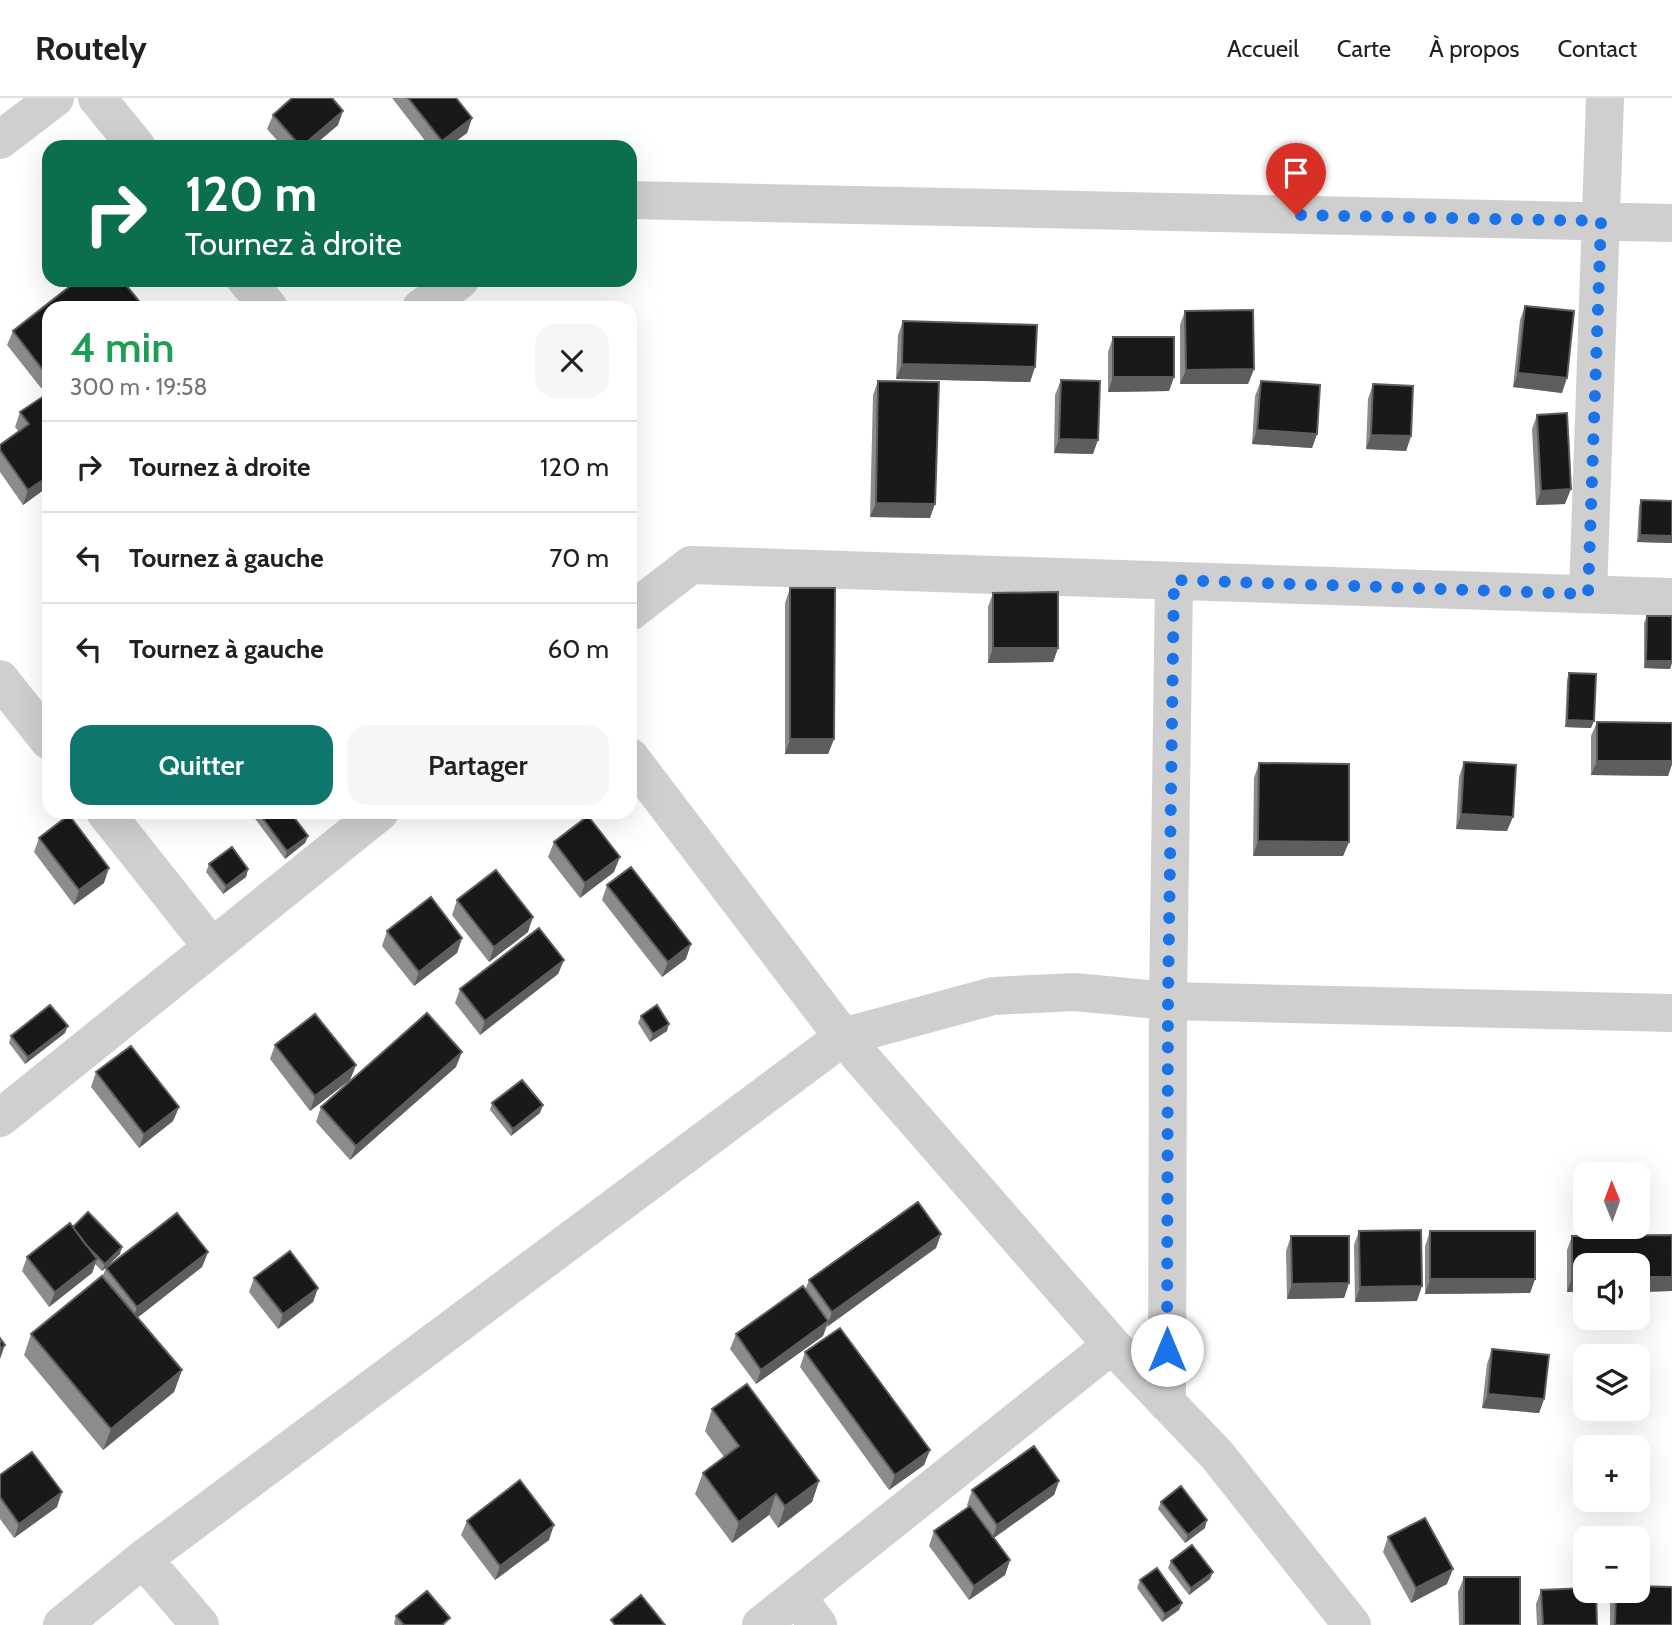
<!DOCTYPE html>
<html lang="fr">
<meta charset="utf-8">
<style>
body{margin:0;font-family:Cabin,sans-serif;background:#f6f6f6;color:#202124;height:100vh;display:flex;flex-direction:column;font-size:26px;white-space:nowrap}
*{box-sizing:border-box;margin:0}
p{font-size:23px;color:#757577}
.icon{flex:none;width:38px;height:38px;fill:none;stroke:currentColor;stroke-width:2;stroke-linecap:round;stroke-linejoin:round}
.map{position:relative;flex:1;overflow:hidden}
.panel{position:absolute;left:42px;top:203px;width:595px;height:518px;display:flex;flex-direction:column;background:#fff;border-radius:21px;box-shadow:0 7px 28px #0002}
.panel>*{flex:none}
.top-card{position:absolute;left:42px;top:42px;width:595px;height:147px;border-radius:21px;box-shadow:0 7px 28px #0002;background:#0b6e4f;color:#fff;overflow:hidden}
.needle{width:46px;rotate:359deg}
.tools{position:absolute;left:1573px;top:1064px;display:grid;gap:14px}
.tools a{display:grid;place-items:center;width:77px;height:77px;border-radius:14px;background:#fff;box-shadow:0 7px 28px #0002;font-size:35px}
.pin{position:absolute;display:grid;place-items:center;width:60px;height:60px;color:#fff;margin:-72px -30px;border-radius:50% 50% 50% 0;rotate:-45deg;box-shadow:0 0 7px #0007}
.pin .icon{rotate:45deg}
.me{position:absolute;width:77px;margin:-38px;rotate:0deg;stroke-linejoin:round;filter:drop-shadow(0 0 5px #0008)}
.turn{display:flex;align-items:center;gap:24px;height:147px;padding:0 28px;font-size:32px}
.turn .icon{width:91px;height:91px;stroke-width:2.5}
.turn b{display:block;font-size:49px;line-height:60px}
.round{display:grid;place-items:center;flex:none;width:74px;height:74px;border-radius:21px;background:#f6f6f6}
.headline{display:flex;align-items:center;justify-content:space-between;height:119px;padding:0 28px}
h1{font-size:42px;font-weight:600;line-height:52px;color:#1e9e55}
.action{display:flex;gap:14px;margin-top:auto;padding:14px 28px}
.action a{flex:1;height:80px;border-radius:21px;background:#0f766e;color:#fff;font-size:28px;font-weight:600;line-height:80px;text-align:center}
.action a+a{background:#f6f6f6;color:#202124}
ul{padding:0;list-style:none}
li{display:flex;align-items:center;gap:21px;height:91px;padding:0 28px;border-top:2px solid #e0e0e0}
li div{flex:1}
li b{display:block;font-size:26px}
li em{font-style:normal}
header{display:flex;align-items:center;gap:42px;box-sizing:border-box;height:98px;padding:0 35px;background:#fff;border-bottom:2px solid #e0e0e0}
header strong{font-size:33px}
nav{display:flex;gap:38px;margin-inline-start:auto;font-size:24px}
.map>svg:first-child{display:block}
</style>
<header>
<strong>Routely</strong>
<nav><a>Accueil</a><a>Carte</a><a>À propos</a><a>Contact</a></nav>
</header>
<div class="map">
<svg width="1672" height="1527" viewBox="0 0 1672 1527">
<rect width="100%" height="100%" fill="#fff"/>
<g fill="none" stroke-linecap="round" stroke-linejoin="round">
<!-- minor -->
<path stroke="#cfcfcf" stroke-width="38" d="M 97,0 L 137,49
M 0,42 L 55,0
M 630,102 L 1672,125
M 246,182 L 269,210
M 421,210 L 460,182
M 1588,496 L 1605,0
M 630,514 L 691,467 L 1672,499
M 0,581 L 49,643
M 630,659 L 843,939 L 1112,1247 L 1217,1357 L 1352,1527
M 105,714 L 212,849
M 0,1020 L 380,714
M 1167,1305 L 1168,903 L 1174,483
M 143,1461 L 200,1527
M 797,1499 L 818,1527
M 62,1527 L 143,1461 L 843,939 L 993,898 L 1075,894 L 1168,903 L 1672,915
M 761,1527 L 1112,1247"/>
</g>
<!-- wall -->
<path fill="#8c8c8c" d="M 392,0 L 456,0 L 472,20 L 467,35 L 448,49 L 430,49 Z
M 273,17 L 338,27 L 312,49 L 283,49 L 267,31 Z
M 78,182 L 122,182 L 139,203 L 137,210 L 49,210 L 49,284 L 41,290 L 7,247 L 13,233 Z
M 1525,208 L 1562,295 L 1513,289 L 1520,222 Z
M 1185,213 L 1254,271 L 1248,286 L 1180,286 L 1180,227 Z
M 903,223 L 1035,269 L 1030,284 L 896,281 L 898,237 Z
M 1113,239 L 1174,279 L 1169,293 L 1108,294 L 1108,254 Z
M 1061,282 L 1093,356 L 1054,355 L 1055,297 Z
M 878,283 L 930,420 L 870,419 L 873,297 Z
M 1261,283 L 1317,336 L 1312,350 L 1252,346 L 1255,298 Z
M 1373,286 L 1411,338 L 1406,353 L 1366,351 L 1368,301 Z
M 44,298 L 49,388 L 23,407 L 0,374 L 0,352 L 19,334 L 15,329 L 20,314 Z
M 1537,317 L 1565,406 L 1536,407 L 1532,331 Z
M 1641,402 L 1672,403 L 1672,445 L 1637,444 L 1639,409 Z
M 790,490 L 834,641 L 828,656 L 785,656 L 785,505 Z
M 993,495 L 1058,550 L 1053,564 L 988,565 L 988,509 Z
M 1647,518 L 1672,563 L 1670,571 L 1644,570 L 1644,525 Z
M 1569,575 L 1591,630 L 1565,629 L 1567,583 Z
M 1597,624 L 1672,625 L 1672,666 L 1668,678 L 1591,677 L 1591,638 Z
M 1464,664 L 1507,733 L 1456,731 L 1459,679 Z
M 1259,665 L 1349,744 L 1343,758 L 1253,758 L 1254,680 Z
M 250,714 L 290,714 L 308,738 L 305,745 L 285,761 Z
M 39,740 L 104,785 L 74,807 L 34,754 Z
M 554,744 L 614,774 L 580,800 L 548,759 Z
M 209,766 L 248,771 L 246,779 L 223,796 L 206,774 Z
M 607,787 L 686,861 L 662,879 L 602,802 Z
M 457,802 L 528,834 L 489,864 L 452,817 Z
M 387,833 L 462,840 L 457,855 L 414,888 L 382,848 Z
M 564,862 L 558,876 L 480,937 L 455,905 L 460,891 Z
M 641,918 L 667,933 L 650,944 L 638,925 Z
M 65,935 L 25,966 L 9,945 L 11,938 Z
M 275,947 L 356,967 L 350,982 L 310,1013 L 270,961 Z
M 456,969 L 350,1062 L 316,1024 L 321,1009 Z
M 96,974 L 179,1009 L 173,1023 L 139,1050 L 91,989 Z
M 492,1005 L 540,1015 L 511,1038 L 490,1012 Z
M 73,1129 L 120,1156 L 106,1169 L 208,1154 L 202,1169 L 137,1220 L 182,1272 L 174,1294 L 103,1352 L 24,1257 L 31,1236 L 102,1179 L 106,1170 L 102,1173 L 95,1166 L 92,1175 L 49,1209 L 22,1173 L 27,1159 Z
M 1359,1133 L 1417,1203 L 1355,1204 L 1354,1147 Z
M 1430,1133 L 1535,1181 L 1530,1195 L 1425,1196 L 1425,1148 Z
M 941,1136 L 936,1150 L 827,1228 L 823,1238 L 756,1286 L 730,1251 L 736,1236 L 805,1192 L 809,1182 Z
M 1672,1137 L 1672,1193 L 1638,1194 L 1638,1167 L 1567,1194 L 1567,1152 L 1572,1138 Z
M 1291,1138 L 1349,1185 L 1344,1200 L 1287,1201 L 1286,1153 Z
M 254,1180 L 318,1190 L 313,1204 L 278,1231 L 249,1194 Z
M 1492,1251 L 1544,1301 L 1539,1315 L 1482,1310 L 1487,1266 Z
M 805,1254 L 930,1352 L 924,1367 L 889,1392 L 800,1269 Z
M 712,1311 L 819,1383 L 812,1404 L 778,1430 L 769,1417 L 732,1445 L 695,1396 L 703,1375 L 724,1359 L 705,1333 Z
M 0,1377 L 57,1409 L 14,1440 L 0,1421 Z
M 1059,1383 L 1054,1397 L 994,1440 L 1010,1462 L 1005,1477 L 969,1502 L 929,1448 L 934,1433 L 968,1409 L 967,1407 L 972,1392 Z
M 1161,1404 L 1205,1430 L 1185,1445 L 1158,1411 Z
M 467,1423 L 549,1442 L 495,1482 L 461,1437 Z
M 1388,1439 L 1447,1486 L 1411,1505 L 1383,1454 Z
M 1171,1463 L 1210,1481 L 1189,1497 L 1168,1470 Z
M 1464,1479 L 1520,1527 L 1459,1527 L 1458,1494 Z
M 1140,1482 L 1182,1505 L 1179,1512 L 1162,1524 L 1137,1490 Z
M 1541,1492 L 1597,1527 L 1537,1527 L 1536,1506 Z
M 1614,1493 L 1638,1493 L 1672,1527 L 1610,1527 L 1610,1503 Z
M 396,1518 L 447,1527 L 395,1527 L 394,1525 Z"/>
<!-- shaded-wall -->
<path fill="#5e5e5e" d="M 343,13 L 338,27 L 312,49 L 301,49 Z
M 472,20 L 467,35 L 448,49 L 440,49 L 442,43 Z
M 902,266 L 1035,269 L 1030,284 L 896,281 Z
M 1254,271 L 1248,286 L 1180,286 L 1186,272 Z
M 49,273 L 49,284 L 41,290 L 46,276 Z
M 1518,275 L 1567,280 L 1562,295 L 1513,289 Z
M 1113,279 L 1174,279 L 1169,293 L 1108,294 Z
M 1257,332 L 1317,336 L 1312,350 L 1252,346 Z
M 1371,337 L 1411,338 L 1406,353 L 1366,351 Z
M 1059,341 L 1098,342 L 1093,356 L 1054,355 Z
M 49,378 L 49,388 L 23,407 L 28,392 Z
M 1571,391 L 1565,406 L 1536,407 L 1541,393 Z
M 876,405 L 935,406 L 930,420 L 870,419 Z
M 1640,437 L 1672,438 L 1672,445 L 1637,444 Z
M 993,550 L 1058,550 L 1053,564 L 988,565 Z
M 1646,563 L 1672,563 L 1672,565 L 1670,571 L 1644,570 Z
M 1567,622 L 1594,623 L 1591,630 L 1565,629 Z
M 790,641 L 834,641 L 828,656 L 785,656 Z
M 1597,663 L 1672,663 L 1672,666 L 1668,678 L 1591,677 Z
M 1461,716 L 1513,719 L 1507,733 L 1456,731 Z
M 308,738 L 305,745 L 285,761 L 287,753 Z
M 1258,743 L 1349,744 L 1343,758 L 1253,758 Z
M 620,759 L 614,774 L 580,800 L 585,785 Z
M 109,770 L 104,785 L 74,807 L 79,792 Z
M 248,771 L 246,779 L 223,796 L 226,788 Z
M 533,819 L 528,834 L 489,864 L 494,849 Z
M 462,840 L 457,855 L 414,888 L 419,874 Z
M 691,846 L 686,861 L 662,879 L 668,864 Z
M 564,862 L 558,876 L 480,937 L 485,923 Z
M 669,926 L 667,933 L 650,944 L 653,936 Z
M 68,928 L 65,935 L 25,966 L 28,959 Z
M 462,954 L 456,969 L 350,1062 L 356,1048 Z
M 356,967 L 350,982 L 310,1013 L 315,998 Z
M 543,1007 L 540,1015 L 511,1038 L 513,1031 Z
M 179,1009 L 173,1023 L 139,1050 L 144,1036 Z
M 941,1136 L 936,1150 L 827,1229 L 832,1214 Z
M 122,1149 L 120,1156 L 102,1173 L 105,1166 Z
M 208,1154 L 202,1169 L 132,1224 L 137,1209 Z
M 97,1161 L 92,1175 L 49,1209 L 55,1194 Z
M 1572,1179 L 1586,1179 L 1586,1194 L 1567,1194 Z
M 1638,1179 L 1672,1179 L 1672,1193 L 1638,1194 Z
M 1430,1181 L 1535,1181 L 1530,1195 L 1425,1196 Z
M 1349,1185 L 1344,1200 L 1287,1201 L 1292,1186 Z
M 1422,1188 L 1417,1203 L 1355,1204 L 1360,1189 Z
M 318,1190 L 313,1204 L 278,1231 L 283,1216 Z
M 828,1223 L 823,1238 L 756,1286 L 761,1272 Z
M 5,1247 L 0,1261 L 0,1251 Z
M 182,1272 L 174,1294 L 103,1352 L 111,1331 Z
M 1488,1296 L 1544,1301 L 1539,1315 L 1482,1310 Z
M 930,1352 L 924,1367 L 889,1392 L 895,1377 Z
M 819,1383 L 812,1404 L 778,1430 L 785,1408 Z
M 1059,1383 L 1054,1397 L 992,1441 L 997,1427 Z
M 62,1394 L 57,1409 L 14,1440 L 19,1426 Z
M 776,1396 L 769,1417 L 732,1445 L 739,1424 Z
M 1207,1422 L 1205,1430 L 1185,1445 L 1188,1437 Z
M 554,1427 L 549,1442 L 495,1482 L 500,1468 Z
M 1010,1462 L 1005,1477 L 969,1502 L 974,1488 Z
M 1453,1471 L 1447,1486 L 1411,1505 L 1416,1490 Z
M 1213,1474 L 1210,1481 L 1189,1497 L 1191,1490 Z
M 1182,1505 L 1179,1512 L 1162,1524 L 1165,1516 Z"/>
<!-- building -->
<path fill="#191919" stroke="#5e5e5e" stroke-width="2" d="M 292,0 L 332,0 L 343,13 L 301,49 L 273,17 Z
M 408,0 L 456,0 L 472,20 L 442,43 Z
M 78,182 L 122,182 L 139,203 L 130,210 L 49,210 L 49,273 L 46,276 L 13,233 Z
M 1525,208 L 1574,213 L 1567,280 L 1518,275 Z
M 1253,212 L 1254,271 L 1186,272 L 1185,213 Z
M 903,223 L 1037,227 L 1035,269 L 902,266 Z
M 1113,239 L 1174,239 L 1174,279 L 1113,279 Z
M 1061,282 L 1100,283 L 1098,342 L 1059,341 Z
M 878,283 L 939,284 L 935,406 L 876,405 Z
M 1261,283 L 1320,287 L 1317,336 L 1257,332 Z
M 1373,286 L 1413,288 L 1411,338 L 1371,337 Z
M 44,298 L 49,304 L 49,378 L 28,392 L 0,352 L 0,347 L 29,326 L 20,314 Z
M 1567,315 L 1571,391 L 1541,393 L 1537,317 Z
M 1641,402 L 1672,403 L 1672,438 L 1640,437 Z
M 790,490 L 835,490 L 834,641 L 790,641 Z
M 1058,494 L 1058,550 L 993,550 L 993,495 Z
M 1647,518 L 1672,518 L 1672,563 L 1646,563 Z
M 1569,575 L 1596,576 L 1594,623 L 1567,622 Z
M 1597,624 L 1672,625 L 1672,663 L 1597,663 Z
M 1464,664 L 1516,667 L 1513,719 L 1461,716 Z
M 1259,665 L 1349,666 L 1349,744 L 1258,743 Z
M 258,714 L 290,714 L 308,738 L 287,753 Z
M 69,717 L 109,770 L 79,792 L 39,740 Z
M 588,718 L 620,759 L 585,785 L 554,744 Z
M 232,749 L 248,771 L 226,788 L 209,766 Z
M 631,769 L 691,846 L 668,864 L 607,787 Z
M 496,772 L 533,819 L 494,849 L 457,802 Z
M 431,799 L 462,840 L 419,874 L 387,833 Z
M 539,830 L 564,862 L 485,923 L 460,891 Z
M 50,907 L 68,928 L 28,959 L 11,938 Z
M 657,907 L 669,926 L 653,936 L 641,918 Z
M 427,915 L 462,954 L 356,1048 L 321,1009 Z
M 315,916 L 356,967 L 315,998 L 275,947 Z
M 131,948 L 179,1009 L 144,1036 L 96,974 Z
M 522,982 L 543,1007 L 513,1031 L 492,1005 Z
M 918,1104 L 941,1136 L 832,1214 L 809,1182 Z
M 88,1114 L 122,1149 L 105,1166 L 86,1147 L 73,1129 Z
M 177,1115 L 208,1154 L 137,1209 L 106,1170 Z
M 70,1125 L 97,1161 L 55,1194 L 27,1159 Z
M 1421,1132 L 1422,1188 L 1360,1189 L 1359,1133 Z
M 1430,1133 L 1535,1133 L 1535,1181 L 1430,1181 Z
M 1672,1137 L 1672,1179 L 1638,1179 L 1638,1167 L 1586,1167 L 1586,1179 L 1572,1179 L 1572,1138 Z
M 1291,1138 L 1349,1138 L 1349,1185 L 1292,1186 Z
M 290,1153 L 318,1190 L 283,1216 L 254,1180 Z
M 102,1178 L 182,1272 L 111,1331 L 31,1236 Z
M 803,1188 L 828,1223 L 761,1272 L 736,1236 Z
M 840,1230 L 930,1352 L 895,1377 L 805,1254 Z
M 0,1240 L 5,1247 L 0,1251 Z
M 1492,1251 L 1549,1257 L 1544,1301 L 1488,1296 Z
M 747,1286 L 819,1383 L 785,1408 L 776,1396 L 739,1424 L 703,1375 L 739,1348 L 712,1311 Z
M 1034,1348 L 1059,1383 L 997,1427 L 972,1392 Z
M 32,1354 L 62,1394 L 19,1426 L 0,1399 L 0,1377 Z
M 520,1382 L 554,1427 L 500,1468 L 467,1423 Z
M 1181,1388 L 1207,1422 L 1188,1437 L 1161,1404 Z
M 970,1408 L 1010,1462 L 974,1488 L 934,1433 Z
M 1425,1420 L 1453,1471 L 1416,1490 L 1388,1439 Z
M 1192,1447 L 1213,1474 L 1191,1490 L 1171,1463 Z
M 1157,1470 L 1182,1505 L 1165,1516 L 1140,1482 Z
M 1464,1479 L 1520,1479 L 1520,1527 L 1464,1527 Z
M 1638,1488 L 1672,1489 L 1672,1527 L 1615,1527 L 1616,1493 L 1638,1493 Z
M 1586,1490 L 1586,1493 L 1596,1493 L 1597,1527 L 1543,1527 L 1541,1492 Z
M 427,1493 L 450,1520 L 442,1527 L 404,1527 L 396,1518 Z
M 641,1497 L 665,1527 L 615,1527 L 611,1522 Z"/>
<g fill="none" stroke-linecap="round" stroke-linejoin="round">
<!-- route -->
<path stroke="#1a73e8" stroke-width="12" stroke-dasharray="0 21.6" d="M 1167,1252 L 1168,903 L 1174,482 L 1588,496 L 1601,123 L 1296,117"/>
</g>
</svg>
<div class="tools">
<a><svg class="needle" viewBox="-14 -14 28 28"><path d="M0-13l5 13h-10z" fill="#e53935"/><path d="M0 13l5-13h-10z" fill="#757577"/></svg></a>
<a><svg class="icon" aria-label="sound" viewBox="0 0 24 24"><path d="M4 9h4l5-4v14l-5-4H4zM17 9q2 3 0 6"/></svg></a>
<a><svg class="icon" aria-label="layers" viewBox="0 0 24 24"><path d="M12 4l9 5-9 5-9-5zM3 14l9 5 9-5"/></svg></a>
<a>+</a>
<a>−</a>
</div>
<div class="pin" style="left:1296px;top:117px;background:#d93025"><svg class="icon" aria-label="arrive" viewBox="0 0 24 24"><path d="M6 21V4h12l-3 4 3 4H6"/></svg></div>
<svg class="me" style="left:1167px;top:1252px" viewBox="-20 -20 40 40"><circle r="19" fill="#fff"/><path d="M0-13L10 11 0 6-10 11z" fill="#1a73e8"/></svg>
<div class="top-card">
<div class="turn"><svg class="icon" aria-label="right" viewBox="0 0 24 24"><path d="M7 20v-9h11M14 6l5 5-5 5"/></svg><div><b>120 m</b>Tournez à droite</div></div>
</div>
<section class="panel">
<div class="headline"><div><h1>4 min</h1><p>300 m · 19:58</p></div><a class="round"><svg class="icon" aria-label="close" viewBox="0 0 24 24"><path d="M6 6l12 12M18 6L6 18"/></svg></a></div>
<ul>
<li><svg class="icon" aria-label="right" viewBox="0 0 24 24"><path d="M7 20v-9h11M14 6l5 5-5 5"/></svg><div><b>Tournez à droite</b></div><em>120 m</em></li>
<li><svg class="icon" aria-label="left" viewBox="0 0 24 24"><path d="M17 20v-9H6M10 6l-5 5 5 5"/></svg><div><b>Tournez à gauche</b></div><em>70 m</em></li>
<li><svg class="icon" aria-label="left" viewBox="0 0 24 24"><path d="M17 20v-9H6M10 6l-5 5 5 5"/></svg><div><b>Tournez à gauche</b></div><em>60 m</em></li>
</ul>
<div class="action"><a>Quitter</a><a>Partager</a></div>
</section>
</div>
